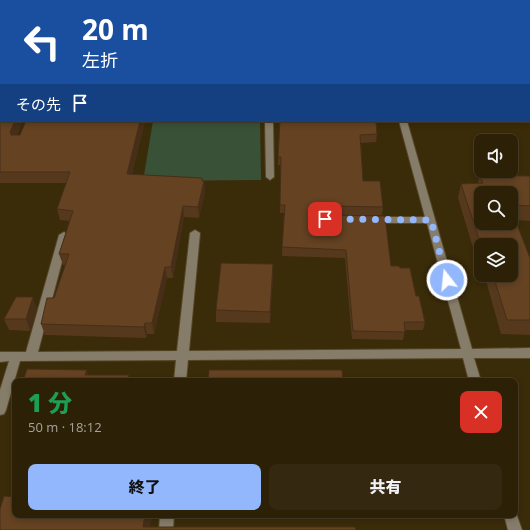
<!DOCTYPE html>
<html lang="ja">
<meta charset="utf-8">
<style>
body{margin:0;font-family:"Open Sans","Noto Sans JP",sans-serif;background:#342811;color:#f1f3f6;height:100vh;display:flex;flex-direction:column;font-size:15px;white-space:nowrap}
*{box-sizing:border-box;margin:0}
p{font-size:13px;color:#a6a39b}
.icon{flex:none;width:22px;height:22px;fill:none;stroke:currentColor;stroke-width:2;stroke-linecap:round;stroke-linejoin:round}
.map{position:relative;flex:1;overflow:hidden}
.details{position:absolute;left:12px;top:378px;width:506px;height:140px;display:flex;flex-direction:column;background:#2c2007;border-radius:8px;box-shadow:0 2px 6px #0003,0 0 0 1px #483e28}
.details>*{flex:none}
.top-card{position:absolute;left:0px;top:0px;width:530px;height:122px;box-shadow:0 2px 6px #0003,0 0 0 1px #483e28;background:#1a4fa0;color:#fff;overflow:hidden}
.fabs{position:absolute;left:474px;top:134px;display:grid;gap:8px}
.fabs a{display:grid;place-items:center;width:44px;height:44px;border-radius:8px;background:#2c2007;box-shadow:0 2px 6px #0003,0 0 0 1px #483e28;font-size:20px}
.pin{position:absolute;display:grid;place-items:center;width:34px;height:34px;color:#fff;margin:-17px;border-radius:8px;box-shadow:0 2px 6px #0006}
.me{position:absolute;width:44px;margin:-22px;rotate:344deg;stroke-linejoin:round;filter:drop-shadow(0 0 3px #0008)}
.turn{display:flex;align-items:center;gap:14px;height:84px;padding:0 16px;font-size:18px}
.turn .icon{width:52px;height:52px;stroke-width:2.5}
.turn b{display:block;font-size:28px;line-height:34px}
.then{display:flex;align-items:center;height:38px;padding:0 16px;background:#0003;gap:8px;font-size:15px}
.round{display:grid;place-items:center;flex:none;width:42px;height:42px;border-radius:8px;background:#342811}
.overview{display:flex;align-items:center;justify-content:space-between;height:68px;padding:0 16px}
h1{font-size:24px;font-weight:800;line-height:30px;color:#1e9e55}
.action{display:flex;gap:8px;margin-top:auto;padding:8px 16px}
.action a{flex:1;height:46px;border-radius:8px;background:#92b7fd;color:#111;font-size:16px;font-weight:800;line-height:46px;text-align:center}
.action a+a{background:#342811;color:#f1f3f6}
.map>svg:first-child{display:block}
</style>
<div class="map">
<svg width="530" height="530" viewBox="0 0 530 530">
<rect width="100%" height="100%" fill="#3a2b09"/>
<!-- green -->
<path fill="#395237" d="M 153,121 L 260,121 L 261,180 L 143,181 Z"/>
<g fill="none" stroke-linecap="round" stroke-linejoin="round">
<defs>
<path id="minor" d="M 367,0 L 373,0 L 373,1 L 367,1 Z
M 529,71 L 530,71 L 530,75 L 529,75 Z
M 265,121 L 273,121 L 274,177 L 270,180 L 266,177 Z
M 399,121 L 407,121 L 472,349 L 530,348 L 530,358 L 474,358 L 481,381 L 469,381 L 463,358 L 188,360 L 186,381 L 174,381 L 176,360 L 20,361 L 6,410 L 4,414 L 0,415 L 0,390 L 9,361 L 0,362 L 0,352 L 26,352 L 59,235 L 64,232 L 69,235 L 38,352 L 177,351 L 190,233 L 195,230 L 200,233 L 189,351 L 461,349 L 427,223 L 373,223 L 368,220 L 373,217 L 425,217 Z
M 515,510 L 522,530 L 508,530 L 504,515 L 515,515 Z
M 160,515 L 174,515 L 173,530 L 159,530 Z"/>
</defs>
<!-- minor casing -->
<use href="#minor" stroke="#564727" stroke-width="2"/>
<!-- minor -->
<use href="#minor" fill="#867c6a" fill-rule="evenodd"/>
</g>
<!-- wall -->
<path fill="#56391d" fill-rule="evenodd" d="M 416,0 L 530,0 L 530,64 L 529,64 L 529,1 L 416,1 Z
M 0,72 L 1,121 L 22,121 L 17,135 L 20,135 L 26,121 L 145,121 L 132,174 L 204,181 L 205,192 L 199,218 L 184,217 L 173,278 L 167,278 L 154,334 L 147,334 L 146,338 L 45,335 L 41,324 L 54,298 L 65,265 L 63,265 L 59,254 L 70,221 L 60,220 L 57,209 L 66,183 L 0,183 Z
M 280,121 L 377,134 L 376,142 L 361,143 L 363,181 L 383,207 L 382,215 L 325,215 L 391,266 L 400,268 L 416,296 L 425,322 L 423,330 L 405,330 L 403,340 L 352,339 L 345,258 L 282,256 L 284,213 L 280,213 L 281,165 L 278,165 Z
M 480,175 L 530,176 L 530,221 L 516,220 L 530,258 L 530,335 L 501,334 L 485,277 L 482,277 L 481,275 L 511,275 L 481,245 L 481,274 L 458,198 L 461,184 L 478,183 ZM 481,193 L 511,193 L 511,223 Z
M 273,276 L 270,323 L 216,322 L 216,310 Z
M 37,308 L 30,331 L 9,330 L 4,319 Z"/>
<!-- shaded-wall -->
<path fill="#462e18" d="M 40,0 L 47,0 L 46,1 L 39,1 Z
M 1,38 L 1,53 L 0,55 L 0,40 Z
M 15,121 L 22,121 L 14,142 L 10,132 Z
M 140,121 L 145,121 L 129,185 L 127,174 Z
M 202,178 L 203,186 L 204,181 L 205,192 L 199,218 L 198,207 Z
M 183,206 L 184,217 L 173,278 L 171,267 Z
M 326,206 L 325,214 L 319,220 L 319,211 Z
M 273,264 L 273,276 L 270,323 L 270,312 Z
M 165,267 L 167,278 L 154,334 L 152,323 Z
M 33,297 L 37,308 L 30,331 L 26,319 Z
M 145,323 L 147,334 L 146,338 L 144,327 Z
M 87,370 L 90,381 L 85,375 Z
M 145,515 L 152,515 L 149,530 L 143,527 Z"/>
<!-- building -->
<path fill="#644222" stroke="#462e18" d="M 0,0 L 40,0 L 39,1 L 1,1 L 1,38 L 0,40 Z
M 176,0 L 321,0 L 321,1 L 175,1 Z
M 321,0 L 349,0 L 350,1 L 321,1 Z
M 422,0 L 530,0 L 530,56 L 529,56 L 529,1 L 422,1 Z
M 0,72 L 1,72 L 1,121 L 15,121 L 10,132 L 11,135 L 20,135 L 26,121 L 140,121 L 127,174 L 202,178 L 202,181 L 204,181 L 198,207 L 183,206 L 171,267 L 165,267 L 152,323 L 145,323 L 144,327 L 41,324 L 47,298 L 54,298 L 69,254 L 59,254 L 73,211 L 57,209 L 70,172 L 0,172 Z
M 280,121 L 376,121 L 377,134 L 360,135 L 363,181 L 380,181 L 383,207 L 326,206 L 319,211 L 326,215 L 385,216 L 391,266 L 399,266 L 400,268 L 410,268 L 416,296 L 419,296 L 425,322 L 404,322 L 405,332 L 353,331 L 346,250 L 282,247 L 285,205 L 280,205 L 281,157 L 278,157 Z
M 480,175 L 530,176 L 530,206 L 511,205 L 511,193 L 481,193 L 481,223 L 511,223 L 511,209 L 530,258 L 530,320 L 507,320 L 493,275 L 511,275 L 511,245 L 481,245 L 461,184 L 483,183 Z
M 221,263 L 273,264 L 270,312 L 216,310 Z
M 16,297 L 33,297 L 26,319 L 4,319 Z
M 27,369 L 87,370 L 85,375 L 129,375 L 128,380 L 162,380 L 162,381 L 23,381 Z
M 209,370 L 342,370 L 343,381 L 208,381 Z
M 15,406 L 15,412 L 13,412 Z
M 4,496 L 15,497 L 15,515 L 145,515 L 143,527 L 355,527 L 356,530 L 0,530 L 0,509 Z"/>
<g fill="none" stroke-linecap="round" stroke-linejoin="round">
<!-- route -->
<path stroke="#92b7fd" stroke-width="7" stroke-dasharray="0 12.6" d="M 325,219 L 431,220 L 447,280"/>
</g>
</svg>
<div class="fabs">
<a><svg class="icon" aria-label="sound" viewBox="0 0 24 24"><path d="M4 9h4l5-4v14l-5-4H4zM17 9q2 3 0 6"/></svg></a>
<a><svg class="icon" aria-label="search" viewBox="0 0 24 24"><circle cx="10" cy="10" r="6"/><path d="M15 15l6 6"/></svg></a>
<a><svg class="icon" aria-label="layers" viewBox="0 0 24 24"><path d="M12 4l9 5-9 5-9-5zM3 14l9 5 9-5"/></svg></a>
</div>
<div class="pin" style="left:325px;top:219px;background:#d93025"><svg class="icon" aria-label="arrive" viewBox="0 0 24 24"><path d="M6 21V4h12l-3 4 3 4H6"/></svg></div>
<svg class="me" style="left:447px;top:280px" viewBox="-20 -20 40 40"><circle r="17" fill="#92b7fd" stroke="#fff" stroke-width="3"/><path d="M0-11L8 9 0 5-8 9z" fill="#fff"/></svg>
<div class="top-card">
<div class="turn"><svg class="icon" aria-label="left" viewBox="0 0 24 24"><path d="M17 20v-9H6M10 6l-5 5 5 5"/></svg><div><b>20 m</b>左折</div></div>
<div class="then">その先<svg class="icon" aria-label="arrive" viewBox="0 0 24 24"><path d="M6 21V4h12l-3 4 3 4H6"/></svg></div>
</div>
<section class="details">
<div class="overview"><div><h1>1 分</h1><p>50 m · 18:12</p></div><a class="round" style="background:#d93025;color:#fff"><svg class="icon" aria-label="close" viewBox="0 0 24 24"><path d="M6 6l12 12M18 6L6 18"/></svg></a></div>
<div class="action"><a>終了</a><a>共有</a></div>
</section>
</div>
